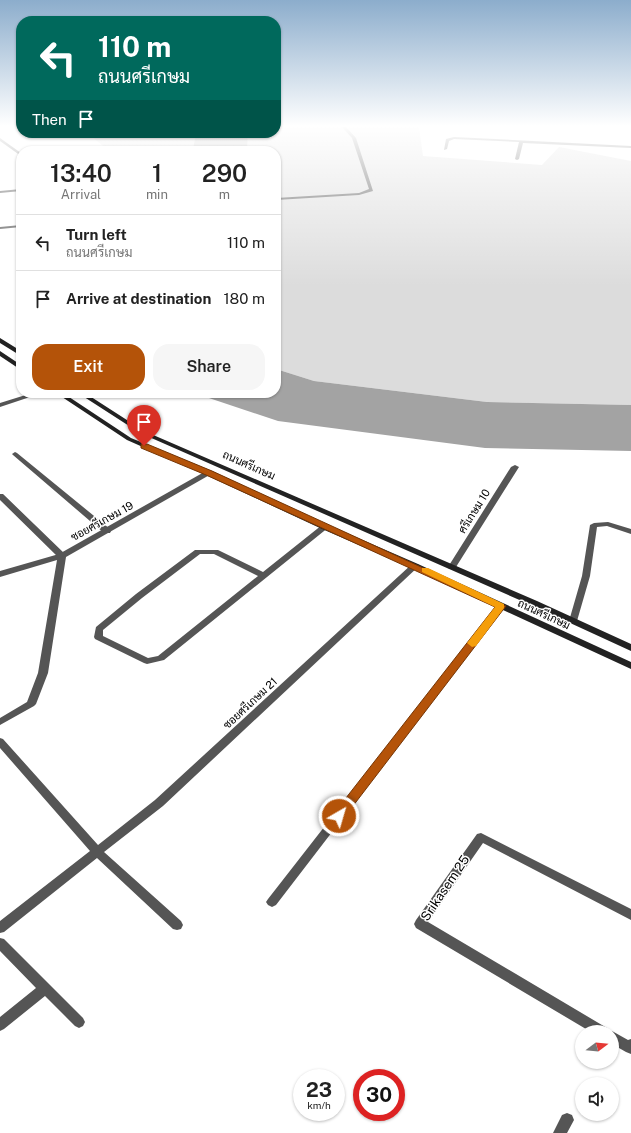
<!DOCTYPE html>
<meta charset="utf-8">
<style>
body{margin:0;font-family:"Public Sans",Sarabun,sans-serif;background:#f6f6f6;color:#222;height:100vh;display:flex;flex-direction:column;font-size:15px;white-space:nowrap}
*{box-sizing:border-box;margin:0}
p{font-size:13px;color:#767676}
.icon{flex:none;width:22px;height:22px;fill:none;stroke:currentColor;stroke-width:2;stroke-linecap:round;stroke-linejoin:round}
.map{position:relative;flex:1;overflow:hidden}
.side{position:absolute;left:16px;top:146px;width:265px;height:252px;display:flex;flex-direction:column;background:#fff;border-radius:16px;box-shadow:0 1px 3px #0004}
.side>*{flex:none}
.top-card{position:absolute;left:16px;top:16px;width:265px;height:122px;border-radius:16px;box-shadow:0 1px 3px #0004;background:#00695c;color:#fff;overflow:hidden}
.needle{width:26px;rotate:74deg}
.tools{position:absolute;left:575px;top:1025px;display:grid;gap:8px}
.tools a{display:grid;place-items:center;width:44px;height:44px;border-radius:50%;background:#fff;box-shadow:0 1px 3px #0004;font-size:20px}
.speed{position:absolute;left:293px;top:1069px;display:flex;gap:8px;font-size:20px;font-weight:700;text-align:center}
.speed>*{display:grid;place-content:center;width:52px;height:52px;border-radius:50%;background:#fff;box-shadow:0 1px 3px #0004;line-height:1}
.speed small{font-size:10px;font-weight:400}
.speed .limit{border:6px solid #d22;background:#fff;color:#111}
.pin{position:absolute;display:grid;place-items:center;width:34px;height:34px;color:#fff;margin:-41px -17px;border-radius:50% 50% 50% 0;rotate:-45deg;box-shadow:0 0 4px #0007}
.pin .icon{rotate:45deg}
.me{position:absolute;width:44px;margin:-22px;rotate:38deg;stroke-linejoin:round;filter:drop-shadow(0 0 3px #0008)}
.turn{display:flex;align-items:center;gap:14px;height:84px;padding:0 16px;font-size:18px}
.turn .icon{width:52px;height:52px;stroke-width:2.5}
.turn b{display:block;font-size:28px;line-height:34px}
.then{display:flex;align-items:center;height:38px;padding:0 16px;background:#0003;gap:8px;font-size:15px}
.eta{display:flex;justify-content:space-evenly;align-items:center;height:68px;text-align:center}
.eta b{font-size:24px;font-weight:600;line-height:28px}
.primary-button{display:flex;gap:8px;margin-top:auto;padding:8px 16px}
.primary-button a{flex:1;height:46px;border-radius:16px;background:#b45309;color:#fff;font-size:16px;font-weight:600;line-height:46px;text-align:center}
.primary-button a+a{background:#f6f6f6;color:#222}
ul{padding:0;list-style:none}
li{display:flex;align-items:center;gap:12px;height:56px;padding:0 16px;border-top:1px solid #e0e0e0}
li div{flex:1}
li b{display:block;font-size:15px}
li em{font-style:normal}
.map>svg:first-child{display:block}
</style>
<div class="map">
<svg width="631" height="1133" viewBox="0 0 631 1133">
<rect width="100%" height="100%" fill="#fff"/>
<!-- green -->
<path fill="#dcdcdc" d="M 276,127 L 419,127 L 423,156 L 542,165 L 559,147 L 631,161 L 631,405 L 487,402 L 314,381 L 276,369 L 276,151 L 247,151 L 248,133 L 276,133 Z
M 90,133 L 196,133 L 193,149 L 191,151 L 109,151 L 89,134 Z"/>
<!-- water -->
<path fill="#a3a3a3" d="M 196,133 L 248,133 L 247,151 L 191,151 L 193,149 Z
M 276,369 L 314,381 L 487,402 L 631,405 L 631,451 L 485,448 L 278,421 L 194,393 L 276,393 Z"/>
<g fill="none" stroke-linecap="round" stroke-linejoin="round">
<!-- service -->
<path fill="#555" fill-rule="evenodd" d="M 15,452 L 17,453 L 110,529 L 111,531 L 110,533 L 104,533 L 13,455 L 12,454 Z
M 0,494 L 3,494 L 65,554 L 66,556 L 65,558 L 59,558 L 0,500 Z
M 608,522 L 631,529 L 631,534 L 607,526 L 597,527 L 590,576 L 577,621 L 576,623 L 570,623 L 569,621 L 582,576 L 590,525 L 594,523 Z"/>
<!-- minor -->
<path fill="#555" fill-rule="evenodd" d="M 342,127 L 346,127 L 356,138 L 373,191 L 359,195 L 276,200 L 276,198 L 359,193 L 369,189 L 352,138 Z
M 454,137 L 631,146 L 631,148 L 523,143 L 519,159 L 517,160 L 515,159 L 519,142 L 454,139 L 449,141 L 447,149 L 444,150 L 446,139 Z
M 0,138 L 21,153 L 21,156 L 0,141 Z
M 21,189 L 21,191 L 0,193 L 0,191 Z
M 21,225 L 21,227 L 0,229 L 0,227 Z
M 32,393 L 42,393 L 0,407 L 0,403 Z
M 515,465 L 519,467 L 456,567 L 455,569 L 449,569 L 448,567 L 511,467 Z
M 206,471 L 209,471 L 213,473 L 66,557 L 48,673 L 36,704 L 34,706 L 0,725 L 0,718 L 27,702 L 38,673 L 57,560 L 0,577 L 0,571 L 59,554 Z
M 322,525 L 328,525 L 329,527 L 164,660 L 147,664 L 144,663 L 95,639 L 94,637 L 96,627 L 136,594 L 195,550 L 218,550 L 263,572 ZM 200,554 L 214,554 L 258,576 L 158,656 L 148,658 L 103,636 L 103,630 L 142,598 Z
M 412,564 L 418,564 L 419,566 L 163,806 L 104,852 L 181,921 L 183,925 L 181,929 L 177,930 L 173,929 L 97,858 L 4,932 L 0,933 L 0,921 L 90,851 L 0,748 L 0,738 L 3,739 L 98,845 L 155,800 Z
M 501,603 L 505,606 L 504,608 L 276,905 L 272,907 L 268,905 L 266,902 L 268,899 L 498,604 Z
M 481,833 L 631,909 L 631,920 L 483,843 L 428,922 L 607,1028 L 609,1032 L 591,1032 L 416,928 L 414,924 L 416,920 L 477,834 Z
M 0,938 L 4,939 L 83,1018 L 85,1022 L 83,1026 L 79,1028 L 75,1026 L 45,996 L 4,1029 L 0,1031 L 0,1017 L 36,988 L 0,951 Z
M 612,1031 L 628,1040 L 631,1039 L 631,1054 L 626,1052 L 612,1044 L 612,1032 L 609,1032 Z
M 567,1113 L 572,1115 L 574,1120 L 567,1133 L 553,1133 L 562,1115 Z"/>
<!-- secondary -->
<path fill="#222" fill-rule="evenodd" d="M 0,338 L 21,351 L 21,356 L 0,343 Z
M 0,351 L 21,365 L 21,370 L 0,356 Z
M 56,393 L 63,393 L 131,438 L 212,471 L 328,525 L 418,564 L 631,662 L 631,669 L 412,568 L 322,529 L 206,475 L 127,440 Z
M 78,393 L 85,393 L 144,431 L 537,601 L 631,644 L 631,651 L 531,605 L 140,433 Z"/>
</g>
<!-- sky -->
<linearGradient id="sky" x2="0" y2="1"><stop stop-color="#8cadcc"/><stop offset="0.44" stop-color="#fff"/><stop offset="1" stop-color="#fff" stop-opacity="0"/></linearGradient>
<rect width="631" height="286" fill="url(#sky)"/>
<!-- route -->
<path fill="#b45309" stroke="#753606" d="M 141,444 L 147,444 L 212,471 L 506,606 L 343,819 L 335,819 L 333,816 L 335,812 L 495,607 L 206,475 L 141,448 Z"/>
<!-- slow -->
<path fill="#f59e0b" d="M 422,568 L 428,568 L 504,604 L 504,608 L 476,646 L 472,647 L 467,643 L 495,607 L 422,572 Z"/>
<g text-anchor="middle" dominant-baseline="central" stroke-width="3" stroke-linejoin="round" paint-order="stroke">
<!-- street labels -->
<g font-size="11" fill="#000" stroke="#fff">
<text transform="translate(249 465) rotate(24)">ถนนศรีเกษม</text>
<text transform="translate(474 511) rotate(-58)">ศรีเกษม 10</text>
<text transform="translate(102 521) rotate(-29)">ซอยศรีเกษม 19</text>
<text transform="translate(544 614) rotate(25)">ถนนศรีเกษม</text>
<text transform="translate(250 703) rotate(-43)">ซอยศรีเกษม 21</text>
</g>
<!-- near-street labels -->
<g font-size="13" fill="#000" stroke="#fff">
<text transform="translate(445 888) rotate(-56)">Srikasem 25</text>
</g>
</g>
</svg>
<div class="tools">
<a><svg class="needle" viewBox="-14 -14 28 28"><path d="M0-13l5 13h-10z" fill="#e53935"/><path d="M0 13l5-13h-10z" fill="#767676"/></svg></a>
<a><svg class="icon" aria-label="sound" viewBox="0 0 24 24"><path d="M4 9h4l5-4v14l-5-4H4zM17 9q2 3 0 6"/></svg></a>
</div>
<div class="speed"><div>23<small>km/h</small></div><div class="limit">30</div></div>
<div class="pin" style="left:144px;top:446px;background:#d93025"><svg class="icon" aria-label="arrive" viewBox="0 0 24 24"><path d="M6 21V4h12l-3 4 3 4H6"/></svg></div>
<svg class="me" style="left:339px;top:816px" viewBox="-20 -20 40 40"><circle r="17" fill="#b45309" stroke="#fff" stroke-width="3"/><path d="M0-11L8 9 0 5-8 9z" fill="#fff"/></svg>
<div class="top-card">
<div class="turn"><svg class="icon" aria-label="left" viewBox="0 0 24 24"><path d="M17 20v-9H6M10 6l-5 5 5 5"/></svg><div><b>110 m</b>ถนนศรีเกษม</div></div>
<div class="then">Then<svg class="icon" aria-label="arrive" viewBox="0 0 24 24"><path d="M6 21V4h12l-3 4 3 4H6"/></svg></div>
</div>
<section class="side">
<div class="eta">
<div><b>13:40</b><p>Arrival</p></div>
<div><b>1</b><p>min</p></div>
<div><b>290</b><p>m</p></div>
</div>
<ul>
<li><svg class="icon" aria-label="left" viewBox="0 0 24 24"><path d="M17 20v-9H6M10 6l-5 5 5 5"/></svg><div><b>Turn left</b><p>ถนนศรีเกษม</p></div><em>110 m</em></li>
<li><svg class="icon" aria-label="arrive" viewBox="0 0 24 24"><path d="M6 21V4h12l-3 4 3 4H6"/></svg><div><b>Arrive at destination</b></div><em>180 m</em></li>
</ul>
<div class="primary-button"><a>Exit</a><a>Share</a></div>
</section>
</div>
